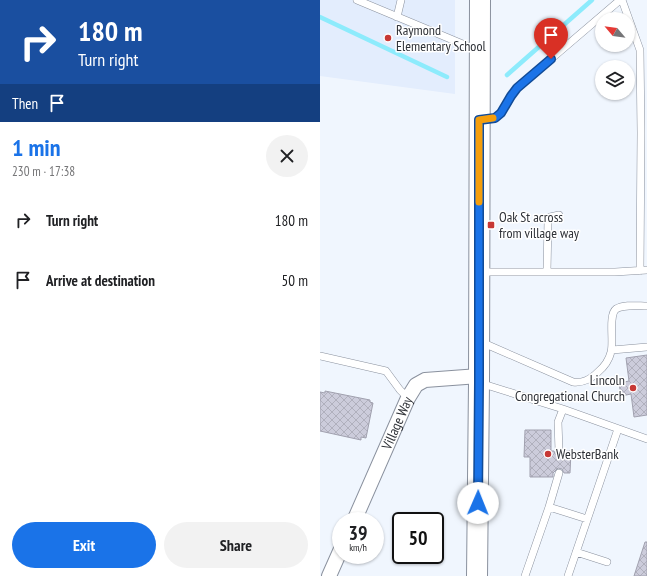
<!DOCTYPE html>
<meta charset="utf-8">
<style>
body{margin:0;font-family:"PT Sans Narrow",sans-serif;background:#f2f2f2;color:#202124;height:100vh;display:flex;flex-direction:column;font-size:15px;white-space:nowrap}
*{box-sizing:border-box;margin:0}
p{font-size:13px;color:#757577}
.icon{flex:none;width:22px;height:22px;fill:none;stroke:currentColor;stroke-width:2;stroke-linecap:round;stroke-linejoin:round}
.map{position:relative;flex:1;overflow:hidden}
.side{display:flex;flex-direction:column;background:#fff;width:320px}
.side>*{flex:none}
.hud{background:#1a4fa0;color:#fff;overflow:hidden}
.needle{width:26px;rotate:299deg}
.buttons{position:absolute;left:275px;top:12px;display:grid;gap:8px}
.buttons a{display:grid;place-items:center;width:40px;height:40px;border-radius:50%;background:#fff;box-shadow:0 1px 3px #0004;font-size:20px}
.speed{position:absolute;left:12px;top:512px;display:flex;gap:8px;font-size:20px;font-weight:700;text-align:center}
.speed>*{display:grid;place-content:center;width:52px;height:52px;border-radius:50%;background:#fff;box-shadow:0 1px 3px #0004;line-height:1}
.speed small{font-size:10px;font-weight:400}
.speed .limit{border:2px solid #111;border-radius:6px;background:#fff;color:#111}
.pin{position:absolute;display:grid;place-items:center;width:34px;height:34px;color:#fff;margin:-41px -17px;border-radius:50% 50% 50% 0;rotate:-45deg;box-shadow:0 0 4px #0007}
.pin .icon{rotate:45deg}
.me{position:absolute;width:44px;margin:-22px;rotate:1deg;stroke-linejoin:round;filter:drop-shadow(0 0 3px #0008)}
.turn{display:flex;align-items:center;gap:14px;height:84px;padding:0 12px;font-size:18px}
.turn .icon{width:52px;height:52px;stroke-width:2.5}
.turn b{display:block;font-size:28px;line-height:34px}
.then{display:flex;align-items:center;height:38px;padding:0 12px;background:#0003;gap:8px;font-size:15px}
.round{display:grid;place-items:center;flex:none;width:42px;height:42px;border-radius:21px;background:#f2f2f2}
.headline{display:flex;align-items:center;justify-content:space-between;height:68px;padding:0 12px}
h1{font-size:24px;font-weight:700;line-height:30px;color:#1a73e8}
.action{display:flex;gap:8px;margin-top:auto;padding:8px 12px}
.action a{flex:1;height:46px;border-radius:24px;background:#1a73e8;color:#fff;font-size:16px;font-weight:700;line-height:46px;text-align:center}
.action a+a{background:#f2f2f2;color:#202124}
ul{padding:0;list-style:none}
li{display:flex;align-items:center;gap:12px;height:60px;padding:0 12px}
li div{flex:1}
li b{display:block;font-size:15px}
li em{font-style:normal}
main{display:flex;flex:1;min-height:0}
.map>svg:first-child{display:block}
</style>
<main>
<section class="side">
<div class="hud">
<div class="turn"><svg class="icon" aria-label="right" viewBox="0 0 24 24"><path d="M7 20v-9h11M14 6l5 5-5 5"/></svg><div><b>180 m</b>Turn right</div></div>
<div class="then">Then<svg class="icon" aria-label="arrive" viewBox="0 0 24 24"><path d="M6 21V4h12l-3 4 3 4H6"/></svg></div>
</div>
<div class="headline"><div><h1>1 min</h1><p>230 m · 17:38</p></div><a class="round"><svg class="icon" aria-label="close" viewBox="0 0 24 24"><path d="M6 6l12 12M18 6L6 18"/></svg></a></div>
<ul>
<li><svg class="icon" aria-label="right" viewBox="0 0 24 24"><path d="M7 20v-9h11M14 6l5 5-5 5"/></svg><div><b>Turn right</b></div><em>180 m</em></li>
<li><svg class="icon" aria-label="arrive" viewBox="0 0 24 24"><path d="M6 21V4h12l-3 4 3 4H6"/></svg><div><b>Arrive at destination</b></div><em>50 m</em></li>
</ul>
<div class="action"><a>Exit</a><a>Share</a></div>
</section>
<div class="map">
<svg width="327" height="576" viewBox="0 0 327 576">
<defs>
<pattern id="building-cross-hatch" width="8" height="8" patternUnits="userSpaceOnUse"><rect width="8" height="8" fill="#ccccdb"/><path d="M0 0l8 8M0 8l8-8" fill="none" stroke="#b0b0bd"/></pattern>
</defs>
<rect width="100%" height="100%" fill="#f0f6fe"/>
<!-- built -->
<path fill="#e3edfd" d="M 0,0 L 135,0 L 135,94 L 0,76 Z"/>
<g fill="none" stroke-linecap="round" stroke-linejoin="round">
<!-- stream -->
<path stroke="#8debfc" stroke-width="4.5" d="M 0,17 L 127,77
M 187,75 L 272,0"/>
</g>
<!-- building -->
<path fill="url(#building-cross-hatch)" stroke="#a1a1af" d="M 327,355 L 327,415 L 314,417 L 311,394 L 301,396 L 299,383 L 309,381 L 306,358 Z
M 5,391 L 50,400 L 50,402 L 53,403 L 46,438 L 41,437 L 41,440 L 0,431 L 0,392 L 5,393 Z
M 205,430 L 231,430 L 231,451 L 234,451 L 235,454 L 239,456 L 242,455 L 244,451 L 251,451 L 250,473 L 244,473 L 242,469 L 238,468 L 233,473 L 233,477 L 210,477 L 210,457 L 204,457 Z
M 325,542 L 327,542 L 327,576 L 314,576 Z"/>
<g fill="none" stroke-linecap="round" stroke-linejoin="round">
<defs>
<path id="lane" d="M 37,0 L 157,50
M 302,0 L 320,50 L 321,133 L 320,271
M 77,17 L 81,0
M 160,120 C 165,119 172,119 176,117 C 184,112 191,95 197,88 L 300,0
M 160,272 L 295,272 L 327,270
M 227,272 L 228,221 L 230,217 L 239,215
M 161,342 L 253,382 C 263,383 270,380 278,372 C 284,367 289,360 291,352 C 294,342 288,315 296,309 C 304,304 318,306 327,306
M 292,350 L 327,347
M 0,356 L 66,371 L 80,390 L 88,398
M 160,383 L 243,409 L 327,439
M 239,451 L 238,422 L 243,409
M 229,507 L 239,473
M 256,552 L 287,562
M 205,576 L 229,507 L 267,519
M 248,576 L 298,429"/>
<g id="street">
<path id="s1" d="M 34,521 L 88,398 L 96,385 L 105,380 L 159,376"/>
<path d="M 9,576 L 21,549"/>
</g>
<path id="secondary" d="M 157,576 L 159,383 L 160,0"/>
</defs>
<!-- lane casing -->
<use href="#lane" stroke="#8a919e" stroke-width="8"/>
<!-- street casing -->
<use href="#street" stroke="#8a919e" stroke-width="16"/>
<!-- secondary casing -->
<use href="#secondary" stroke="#8a919e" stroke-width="22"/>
<!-- lane -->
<use href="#lane" stroke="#fff" stroke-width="7"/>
<!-- street -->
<use href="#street" stroke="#fff" stroke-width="14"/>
<!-- secondary -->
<use href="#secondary" stroke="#fff" stroke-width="20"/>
</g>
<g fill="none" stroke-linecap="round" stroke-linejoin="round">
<defs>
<path id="route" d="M 158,503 L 159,383 L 159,120 L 175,118 L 181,113 L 191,96 L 197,88 L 231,59"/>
</defs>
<!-- route casing -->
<use href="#route" stroke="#114b97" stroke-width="10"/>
<!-- route -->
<use href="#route" stroke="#1a73e8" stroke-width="7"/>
<!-- slow -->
<path stroke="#f59e0b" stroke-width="7" d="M 159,202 L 159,120 L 173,118"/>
</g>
<!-- markers -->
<g fill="#c73835" stroke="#fff" stroke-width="1.5">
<circle cx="68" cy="38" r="4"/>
<rect x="167" y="221" width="8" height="8" rx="2"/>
<circle cx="313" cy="388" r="4"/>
<circle cx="228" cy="454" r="4"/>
</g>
<g text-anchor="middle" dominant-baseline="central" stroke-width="3" stroke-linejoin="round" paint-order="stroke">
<!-- poi labels -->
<g font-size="14" fill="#2e3137" stroke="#fff" text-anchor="start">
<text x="76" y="30">Raymond<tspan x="76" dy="16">Elementary School</tspan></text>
<text x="179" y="217">Oak St across<tspan x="179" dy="16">from village way</tspan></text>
<text x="305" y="380" text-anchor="end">Lincoln<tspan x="305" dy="16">Congregational Church</tspan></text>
<text x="236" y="454">WebsterBank</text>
</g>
<!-- street labels -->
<g font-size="14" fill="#2e3137" stroke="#fff">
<text stroke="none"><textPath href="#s1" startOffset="107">Village Way</textPath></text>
</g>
</g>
</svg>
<div class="buttons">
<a><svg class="needle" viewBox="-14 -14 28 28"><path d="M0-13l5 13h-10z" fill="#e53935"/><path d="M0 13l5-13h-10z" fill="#757577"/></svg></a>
<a><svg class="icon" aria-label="layers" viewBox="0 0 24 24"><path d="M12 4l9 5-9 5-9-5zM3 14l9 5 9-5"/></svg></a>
</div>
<div class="speed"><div>39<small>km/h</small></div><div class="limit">50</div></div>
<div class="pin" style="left:231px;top:59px;background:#d93025"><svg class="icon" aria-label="arrive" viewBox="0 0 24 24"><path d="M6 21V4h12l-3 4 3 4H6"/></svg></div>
<svg class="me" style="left:158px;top:503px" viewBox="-20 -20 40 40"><circle r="19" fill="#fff"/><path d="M0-13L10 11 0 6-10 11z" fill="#1a73e8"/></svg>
</div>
</main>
